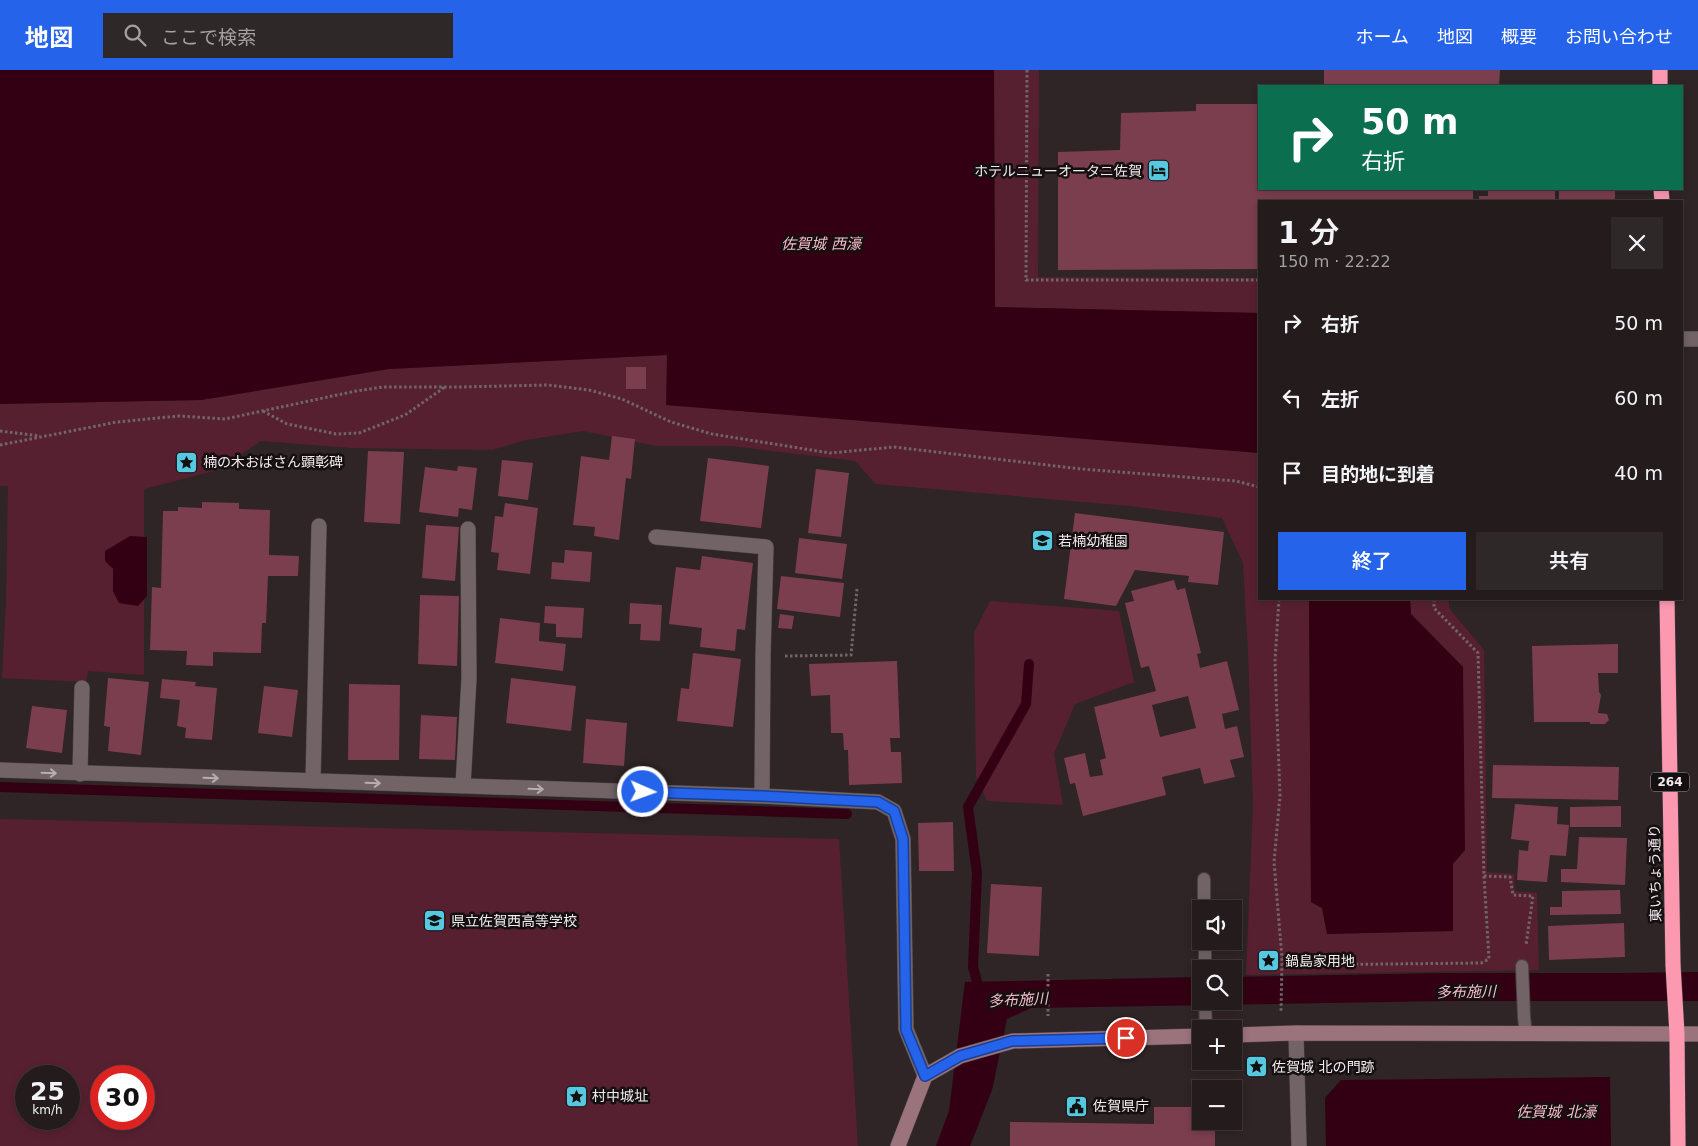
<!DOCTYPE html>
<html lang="ja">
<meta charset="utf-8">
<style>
body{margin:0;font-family:"DejaVu Sans","Noto Sans JP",sans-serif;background:#2f2829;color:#f1f3f6;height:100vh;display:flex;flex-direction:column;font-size:19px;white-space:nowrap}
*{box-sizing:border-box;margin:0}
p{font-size:16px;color:#a3a1a3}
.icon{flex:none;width:28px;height:28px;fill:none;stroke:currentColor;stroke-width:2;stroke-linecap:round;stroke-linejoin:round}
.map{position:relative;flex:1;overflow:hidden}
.details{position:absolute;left:1258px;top:130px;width:425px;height:400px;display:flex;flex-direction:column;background:#231b1c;border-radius:0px;box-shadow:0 2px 8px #0003,0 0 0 1px #40393b}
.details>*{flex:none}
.banner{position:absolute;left:1258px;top:15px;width:425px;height:105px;border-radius:0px;box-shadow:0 2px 8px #0003,0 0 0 1px #40393b;background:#0b6e4f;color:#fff;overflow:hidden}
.tools{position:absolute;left:1192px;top:830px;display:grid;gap:10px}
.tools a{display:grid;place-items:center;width:50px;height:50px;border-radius:0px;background:#231b1c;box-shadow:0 2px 8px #0003,0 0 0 1px #40393b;font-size:25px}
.speed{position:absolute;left:15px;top:995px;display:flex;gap:10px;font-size:25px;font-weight:700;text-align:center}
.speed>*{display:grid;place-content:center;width:65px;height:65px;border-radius:50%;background:#231b1c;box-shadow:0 2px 8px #0003,0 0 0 1px #40393b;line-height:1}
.speed small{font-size:12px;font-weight:400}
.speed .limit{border:8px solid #d22;background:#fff;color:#111}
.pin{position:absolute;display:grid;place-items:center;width:42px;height:42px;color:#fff;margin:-21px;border:2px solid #fff;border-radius:50%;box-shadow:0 1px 5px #0007}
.me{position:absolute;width:55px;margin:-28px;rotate:92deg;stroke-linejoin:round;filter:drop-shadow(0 0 4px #0008)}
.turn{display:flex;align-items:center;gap:18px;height:105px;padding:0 20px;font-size:22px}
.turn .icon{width:65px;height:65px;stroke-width:2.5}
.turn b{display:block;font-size:35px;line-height:42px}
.round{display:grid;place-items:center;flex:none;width:52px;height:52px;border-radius:0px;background:#2f2829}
.head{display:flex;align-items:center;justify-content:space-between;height:85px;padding:0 20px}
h1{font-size:30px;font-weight:600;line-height:38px}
.button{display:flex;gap:10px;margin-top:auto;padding:10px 20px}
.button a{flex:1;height:58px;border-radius:0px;background:#2563eb;color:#fff;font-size:20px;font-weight:600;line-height:58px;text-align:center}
.button a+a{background:#2f2829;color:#f1f3f6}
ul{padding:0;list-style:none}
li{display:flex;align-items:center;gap:15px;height:75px;padding:0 20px}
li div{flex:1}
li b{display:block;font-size:19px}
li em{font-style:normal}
header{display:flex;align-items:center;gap:30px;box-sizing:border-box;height:70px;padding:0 25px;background:#2563eb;color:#fff}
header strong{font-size:24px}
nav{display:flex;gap:28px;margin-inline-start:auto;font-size:18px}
.search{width:350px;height:45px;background:#2f2829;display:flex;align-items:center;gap:12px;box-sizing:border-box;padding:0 18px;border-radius:0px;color:#a3a1a3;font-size:19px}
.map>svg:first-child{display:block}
</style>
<header>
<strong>地図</strong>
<div class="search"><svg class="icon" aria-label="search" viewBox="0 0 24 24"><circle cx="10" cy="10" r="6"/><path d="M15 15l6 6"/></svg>ここで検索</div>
<nav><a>ホーム</a><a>地図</a><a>概要</a><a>お問い合わせ</a></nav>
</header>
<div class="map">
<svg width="1698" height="1076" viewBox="0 0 1698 1076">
<rect width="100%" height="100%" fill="#2f2426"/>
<!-- green -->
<path fill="#572030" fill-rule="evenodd" d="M 994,0 L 1039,0 L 1038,207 L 1259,208 L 1259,243 L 995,237 Z
M 668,285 L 667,335 L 1259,383 L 1259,529 L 1309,529 L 1311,832 L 1322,838 L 1327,864 L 1453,861 L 1453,794 L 1463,597 L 1411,544 L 1410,529 L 1449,529 L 1449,538 L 1484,580 L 1487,802 L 1514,804 L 1515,821 L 1537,823 L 1539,900 L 1246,905 L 1253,735 L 1248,582 L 1243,493 L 1222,448 L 1130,436 L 876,414 L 855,391 L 731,376 L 656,376 L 583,361 L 526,370 L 492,380 L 351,378 L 261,371 L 218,400 L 144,419 L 144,605 L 88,601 L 86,612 L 2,608 L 6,532 L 8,416 L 0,416 L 0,334 L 201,330 L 389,299 Z
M 990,531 L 1119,541 L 1134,612 L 1075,634 L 1054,684 L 1063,735 L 987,731 L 976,707 L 974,563 Z
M 0,749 L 839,769 L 858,1076 L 0,1076 ZM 69,1006 L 69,1049 L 26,1049 L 26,1006 ZM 101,1006 L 144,1006 L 144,1049 L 101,1049 Z"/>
<!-- water -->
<path fill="#320012" d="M 0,0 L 994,0 L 995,237 L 1259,243 L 1259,383 L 666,335 L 667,285 L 389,299 L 201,330 L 0,334 Z
M 130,466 L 147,467 L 147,526 L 138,536 L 119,533 L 113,521 L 113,499 L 105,491 L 105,481 Z
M 1309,529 L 1410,529 L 1411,544 L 1463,597 L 1465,780 L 1453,794 L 1453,861 L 1327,864 L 1322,838 L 1311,832 Z
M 1698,902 L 1698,931 L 1444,931 L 1031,938 L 1007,949 L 992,1020 L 970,1076 L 936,1076 L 949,1041 L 965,912 L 1201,907 L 1201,931 L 1234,931 L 1234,907 L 1444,903 L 1621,903 Z
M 1610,1007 L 1611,1076 L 1326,1076 L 1325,1028 L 1341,1010 Z"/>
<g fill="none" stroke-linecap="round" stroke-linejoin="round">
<!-- stream -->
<path stroke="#320012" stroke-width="10" d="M 0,717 L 847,744
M 980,923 L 973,897 L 977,803 L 968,737 L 1026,634 L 1029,594"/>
</g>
<!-- building -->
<path fill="#7b3e4f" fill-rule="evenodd" d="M 1324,0 L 1500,0 L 1499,16 L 1324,16 Z
M 1196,34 L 1259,34 L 1259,119 L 1473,119 L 1473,131 L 1259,131 L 1259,199 L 1058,200 L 1058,82 L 1120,80 L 1121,43 L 1196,41 Z
M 1488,119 L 1555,119 L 1555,131 L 1479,131 L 1479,126 L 1488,126 Z
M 1559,119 L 1615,119 L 1615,131 L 1559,131 Z
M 626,297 L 646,297 L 646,319 L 626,319 Z
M 612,366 L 635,369 L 631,409 L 626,408 L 619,470 L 594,466 L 595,457 L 573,455 L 581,386 L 609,390 Z
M 368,381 L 404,382 L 400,454 L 364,452 Z
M 708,388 L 769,396 L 761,458 L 700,451 Z
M 502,390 L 533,393 L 528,430 L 498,426 Z
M 458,396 L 477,398 L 472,440 L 459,438 L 458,447 L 419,442 L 425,397 L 457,401 Z
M 816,399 L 849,403 L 841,467 L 808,463 Z
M 202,432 L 239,433 L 239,439 L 270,440 L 269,485 L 299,486 L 298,506 L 268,506 L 266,553 L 262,553 L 261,583 L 213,582 L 213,596 L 186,595 L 187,581 L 150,580 L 152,517 L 161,518 L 163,441 L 178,441 L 178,437 L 202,438 Z
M 505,433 L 538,438 L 530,504 L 497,500 L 499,483 L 491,482 L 495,446 L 503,447 Z
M 1075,443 L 1224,462 L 1218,515 L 1188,512 L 1189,506 L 1135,500 L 1116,536 L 1064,529 Z
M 426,455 L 459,457 L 455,511 L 422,508 Z
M 799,468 L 847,474 L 842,509 L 795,503 Z
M 565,480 L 592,482 L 590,512 L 551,509 L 552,492 L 564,493 Z
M 702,486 L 753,493 L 745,560 L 737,559 L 735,581 L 700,577 L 702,558 L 669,554 L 676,497 L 700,500 Z
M 781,506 L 844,513 L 840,547 L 777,539 Z
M 1174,510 L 1177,520 L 1185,518 L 1201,583 L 1197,584 L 1200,598 L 1227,591 L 1239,640 L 1222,644 L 1225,659 L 1237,656 L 1244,687 L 1230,690 L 1235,707 L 1204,714 L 1200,698 L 1162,707 L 1166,725 L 1083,746 L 1075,713 L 1070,714 L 1064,688 L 1085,683 L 1090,707 L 1103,705 L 1100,690 L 1106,688 L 1094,637 L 1156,621 L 1149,596 L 1141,598 L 1125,533 L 1134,531 L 1131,521 ZM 1188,626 L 1196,658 L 1160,667 L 1152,635 Z
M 420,525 L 459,526 L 457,596 L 418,594 Z
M 630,533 L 662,535 L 660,571 L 640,570 L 641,554 L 629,554 Z
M 545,536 L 584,538 L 582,568 L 556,567 L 556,554 L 544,553 Z
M 780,544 L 794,546 L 792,559 L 778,558 Z
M 500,548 L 540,553 L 539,571 L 566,574 L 563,601 L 495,593 Z
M 1618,574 L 1618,603 L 1598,603 L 1599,622 L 1601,625 L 1598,643 L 1607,644 L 1609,650 L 1605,654 L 1590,654 L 1590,652 L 1534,652 L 1532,576 Z
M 693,583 L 741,589 L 733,657 L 677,651 L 681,618 L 689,619 Z
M 897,591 L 900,668 L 890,668 L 891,682 L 901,682 L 902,713 L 849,715 L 848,680 L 844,680 L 843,663 L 831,663 L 830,625 L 811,626 L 809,594 Z
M 108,608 L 149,612 L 141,685 L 108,681 L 110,657 L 104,656 Z
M 511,608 L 576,616 L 571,661 L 506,653 Z
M 162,609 L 196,612 L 195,616 L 217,618 L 212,670 L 185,668 L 186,658 L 177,656 L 180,630 L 160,628 Z
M 349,614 L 400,615 L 399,690 L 348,690 Z
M 264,616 L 298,620 L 292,667 L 258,663 Z
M 32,636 L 67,640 L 62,683 L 26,678 Z
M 421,645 L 457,647 L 455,690 L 419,689 Z
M 586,649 L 627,653 L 624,696 L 583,693 Z
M 1493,695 L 1619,697 L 1618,730 L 1492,728 Z
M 1515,734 L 1558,737 L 1557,754 L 1569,755 L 1566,786 L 1550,785 L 1547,812 L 1517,810 L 1519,780 L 1528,781 L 1529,771 L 1511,769 Z
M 1621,736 L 1621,757 L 1570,757 L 1570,737 Z
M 953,752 L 954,801 L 919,801 L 918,753 Z
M 1579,767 L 1627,768 L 1625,815 L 1561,812 L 1561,799 L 1577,799 Z
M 991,814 L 1042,817 L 1039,886 L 987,883 Z
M 1620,820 L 1621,844 L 1550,845 L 1550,837 L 1562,837 L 1562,821 Z
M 1624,853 L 1625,887 L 1549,890 L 1548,856 Z
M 1154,1037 L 1201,1037 L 1201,1051 L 1215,1051 L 1215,1076 L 1010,1076 L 1010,1052 L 1154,1054 Z"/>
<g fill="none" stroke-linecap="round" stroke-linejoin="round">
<defs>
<path id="lane" d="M 1204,809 L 1204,839
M 1205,871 L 1205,899
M 1522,896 L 1524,947 L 1526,964
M 1205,931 L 1206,959"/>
<path id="street" d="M 1681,269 L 1698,269
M 656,467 L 766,477 L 763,586 L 762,726
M 0,700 L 762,726 L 878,732 L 894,741 L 903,769 L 906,959 L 925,1006
M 80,704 L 82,618
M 313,711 L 319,456
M 463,716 L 469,608 L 468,459
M 1296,963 L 1299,1076"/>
<path id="secondary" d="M 1234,965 L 1296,963 L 1698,964
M 898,1076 L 925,1006 L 960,986 L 1013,971 L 1201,966"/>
<path id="highway" d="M 1660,0 L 1660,16
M 1661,119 L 1662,131
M 1667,529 L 1673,895 L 1677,964 L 1678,1076"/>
</defs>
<!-- lane casing -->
<use href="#lane" stroke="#4c4244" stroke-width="14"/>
<!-- street casing -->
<use href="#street" stroke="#4c4244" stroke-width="16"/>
<!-- secondary casing -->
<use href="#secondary" stroke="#4c4244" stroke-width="16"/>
<!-- highway casing -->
<use href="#highway" stroke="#4c4244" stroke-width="16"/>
<!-- path -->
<path stroke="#706668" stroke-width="3" stroke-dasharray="2.5 2.5" stroke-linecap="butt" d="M 1027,0 L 1026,210 L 1259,210
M 263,341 L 287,354 L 336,364 L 359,363 L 405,345 L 445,317
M 0,361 L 40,366
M 0,375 L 117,352 L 179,346 L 225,349 L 356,321 L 383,317 L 460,317 L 548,315 L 589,320 L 622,329 L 671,352 L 712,364 L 830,383 L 894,377 L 1081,399 L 1236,411 L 1259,417
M 1279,529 L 1275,591 L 1280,726 L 1274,792 L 1282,888 L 1281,941
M 1434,529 L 1434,538 L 1478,583 L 1484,806 L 1510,807 L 1513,825 L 1533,826 L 1526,875
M 785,586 L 851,585 L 857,519
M 1282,888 L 1298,895 L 1481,893 L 1489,889 L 1484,806
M 1048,904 L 1048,946"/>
<!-- lane -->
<use href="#lane" stroke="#716366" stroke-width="12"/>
<!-- street -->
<use href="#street" stroke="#716366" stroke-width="15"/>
<!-- secondary -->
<use href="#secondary" stroke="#9b737c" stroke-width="15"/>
<!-- highway -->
<use href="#highway" stroke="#fc99b1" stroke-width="15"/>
</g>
<!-- one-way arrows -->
<defs><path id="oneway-shaft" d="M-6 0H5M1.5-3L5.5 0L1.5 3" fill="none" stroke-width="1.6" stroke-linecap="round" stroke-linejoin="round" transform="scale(1.25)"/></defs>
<g stroke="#b8adb0">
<use href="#oneway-shaft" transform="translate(49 703) rotate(2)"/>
<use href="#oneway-shaft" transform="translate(211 708) rotate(2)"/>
<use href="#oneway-shaft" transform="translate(373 713) rotate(2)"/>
<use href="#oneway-shaft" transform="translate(536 719) rotate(2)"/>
</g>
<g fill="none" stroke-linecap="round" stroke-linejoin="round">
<defs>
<path id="route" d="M 643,722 L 762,726 L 878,732 L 894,741 L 903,769 L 906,960 L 925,1006 L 960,986 L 1012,971 L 1126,968"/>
</defs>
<!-- route casing -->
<use href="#route" stroke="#184099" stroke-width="12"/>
<!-- route -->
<use href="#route" stroke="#2563eb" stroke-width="9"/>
</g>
<!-- icons -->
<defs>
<symbol id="hotel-square" viewBox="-11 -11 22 22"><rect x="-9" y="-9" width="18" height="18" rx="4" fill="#56c9e1" stroke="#140f10"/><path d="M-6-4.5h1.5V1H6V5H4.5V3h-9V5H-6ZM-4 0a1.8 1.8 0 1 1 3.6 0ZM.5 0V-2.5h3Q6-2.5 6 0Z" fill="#111"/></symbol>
<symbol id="sight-square" viewBox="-11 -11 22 22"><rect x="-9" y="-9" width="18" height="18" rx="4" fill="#56c9e1" stroke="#140f10"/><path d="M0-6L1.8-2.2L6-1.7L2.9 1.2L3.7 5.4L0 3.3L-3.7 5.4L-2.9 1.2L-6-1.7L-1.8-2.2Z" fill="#111"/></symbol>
<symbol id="school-square" viewBox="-11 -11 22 22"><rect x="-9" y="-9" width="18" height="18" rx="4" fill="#56c9e1" stroke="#140f10"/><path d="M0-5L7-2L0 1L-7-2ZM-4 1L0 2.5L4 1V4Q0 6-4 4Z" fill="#111"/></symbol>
<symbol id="civic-square" viewBox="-11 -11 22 22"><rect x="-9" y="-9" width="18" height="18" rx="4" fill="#56c9e1" stroke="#140f10"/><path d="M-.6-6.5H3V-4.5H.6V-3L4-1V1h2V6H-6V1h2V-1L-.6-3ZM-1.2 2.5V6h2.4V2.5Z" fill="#111"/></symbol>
</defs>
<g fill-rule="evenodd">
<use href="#hotel-square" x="1146" y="88" width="25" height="25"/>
<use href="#sight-square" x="174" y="380" width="25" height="25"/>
<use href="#school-square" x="1030" y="458" width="25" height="25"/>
<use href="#school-square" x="422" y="838" width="25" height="25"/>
<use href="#sight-square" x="1256" y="878" width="25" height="25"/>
<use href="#sight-square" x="1244" y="984" width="25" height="25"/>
<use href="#sight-square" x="564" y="1014" width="25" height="25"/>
<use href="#civic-square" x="1064" y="1024" width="25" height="25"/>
</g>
<g text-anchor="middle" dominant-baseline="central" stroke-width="5" stroke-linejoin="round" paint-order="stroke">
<!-- shield labels -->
<rect fill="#140f10" stroke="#afa8aa" stroke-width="1" x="1651" y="702.5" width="38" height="19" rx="4"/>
<g font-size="12" font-weight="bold" fill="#f2eaec">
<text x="1670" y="712">264</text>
</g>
<!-- poi labels -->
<g font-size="14" fill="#f2eaec" stroke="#140f10" text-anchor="start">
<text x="1142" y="101" text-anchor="end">ホテルニューオータニ佐賀</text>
<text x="203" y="392">楠の木おばさん顕彰碑</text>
<text x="1058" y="471">若楠幼稚園</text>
<text x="451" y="851">県立佐賀西高等学校</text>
<text x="1285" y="891">鍋島家用地</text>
<text x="1272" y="997">佐賀城 北の門跡</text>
<text x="592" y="1026">村中城址</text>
<text x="1093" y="1036">佐賀県庁</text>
</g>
<!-- street labels -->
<g font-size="14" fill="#f2eaec" stroke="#140f10">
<text transform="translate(1655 803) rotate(-91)">東いちょう通り</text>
</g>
<!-- water labels -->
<g font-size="15" font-style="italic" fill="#f7bcc9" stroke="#140f10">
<text x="821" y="174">佐賀城 西濠</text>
<text transform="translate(1466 922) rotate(-1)">多布施川</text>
<text transform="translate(1018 930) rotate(-3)">多布施川</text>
<text x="1556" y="1042">佐賀城 北濠</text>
</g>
</g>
</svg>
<div class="tools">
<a><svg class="icon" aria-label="sound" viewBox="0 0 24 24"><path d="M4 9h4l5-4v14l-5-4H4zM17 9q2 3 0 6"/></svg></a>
<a><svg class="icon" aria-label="search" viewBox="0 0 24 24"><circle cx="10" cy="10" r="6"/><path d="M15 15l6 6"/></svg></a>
<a>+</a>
<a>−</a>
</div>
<div class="speed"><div>25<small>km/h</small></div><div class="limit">30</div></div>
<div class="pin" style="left:1126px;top:968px;background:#d93025"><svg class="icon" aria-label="arrive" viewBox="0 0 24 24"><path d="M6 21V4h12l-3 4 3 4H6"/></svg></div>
<svg class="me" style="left:643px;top:722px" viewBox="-20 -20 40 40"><circle r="17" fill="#2563eb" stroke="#fff" stroke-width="3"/><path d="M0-11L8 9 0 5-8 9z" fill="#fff"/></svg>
<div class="banner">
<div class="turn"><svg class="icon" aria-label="right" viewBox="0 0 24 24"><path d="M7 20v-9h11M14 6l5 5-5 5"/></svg><div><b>50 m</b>右折</div></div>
</div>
<section class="details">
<div class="head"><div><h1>1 分</h1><p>150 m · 22:22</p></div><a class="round"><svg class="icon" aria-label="close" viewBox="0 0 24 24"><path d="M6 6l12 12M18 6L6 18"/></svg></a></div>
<ul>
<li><svg class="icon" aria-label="right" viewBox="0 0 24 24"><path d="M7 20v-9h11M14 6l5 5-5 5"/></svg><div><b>右折</b></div><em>50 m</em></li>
<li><svg class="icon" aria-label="left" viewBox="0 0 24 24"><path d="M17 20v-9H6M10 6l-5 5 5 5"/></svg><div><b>左折</b></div><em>60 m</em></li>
<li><svg class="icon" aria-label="arrive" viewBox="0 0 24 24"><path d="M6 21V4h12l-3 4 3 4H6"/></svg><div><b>目的地に到着</b></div><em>40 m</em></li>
</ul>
<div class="button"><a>終了</a><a>共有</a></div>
</section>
</div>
